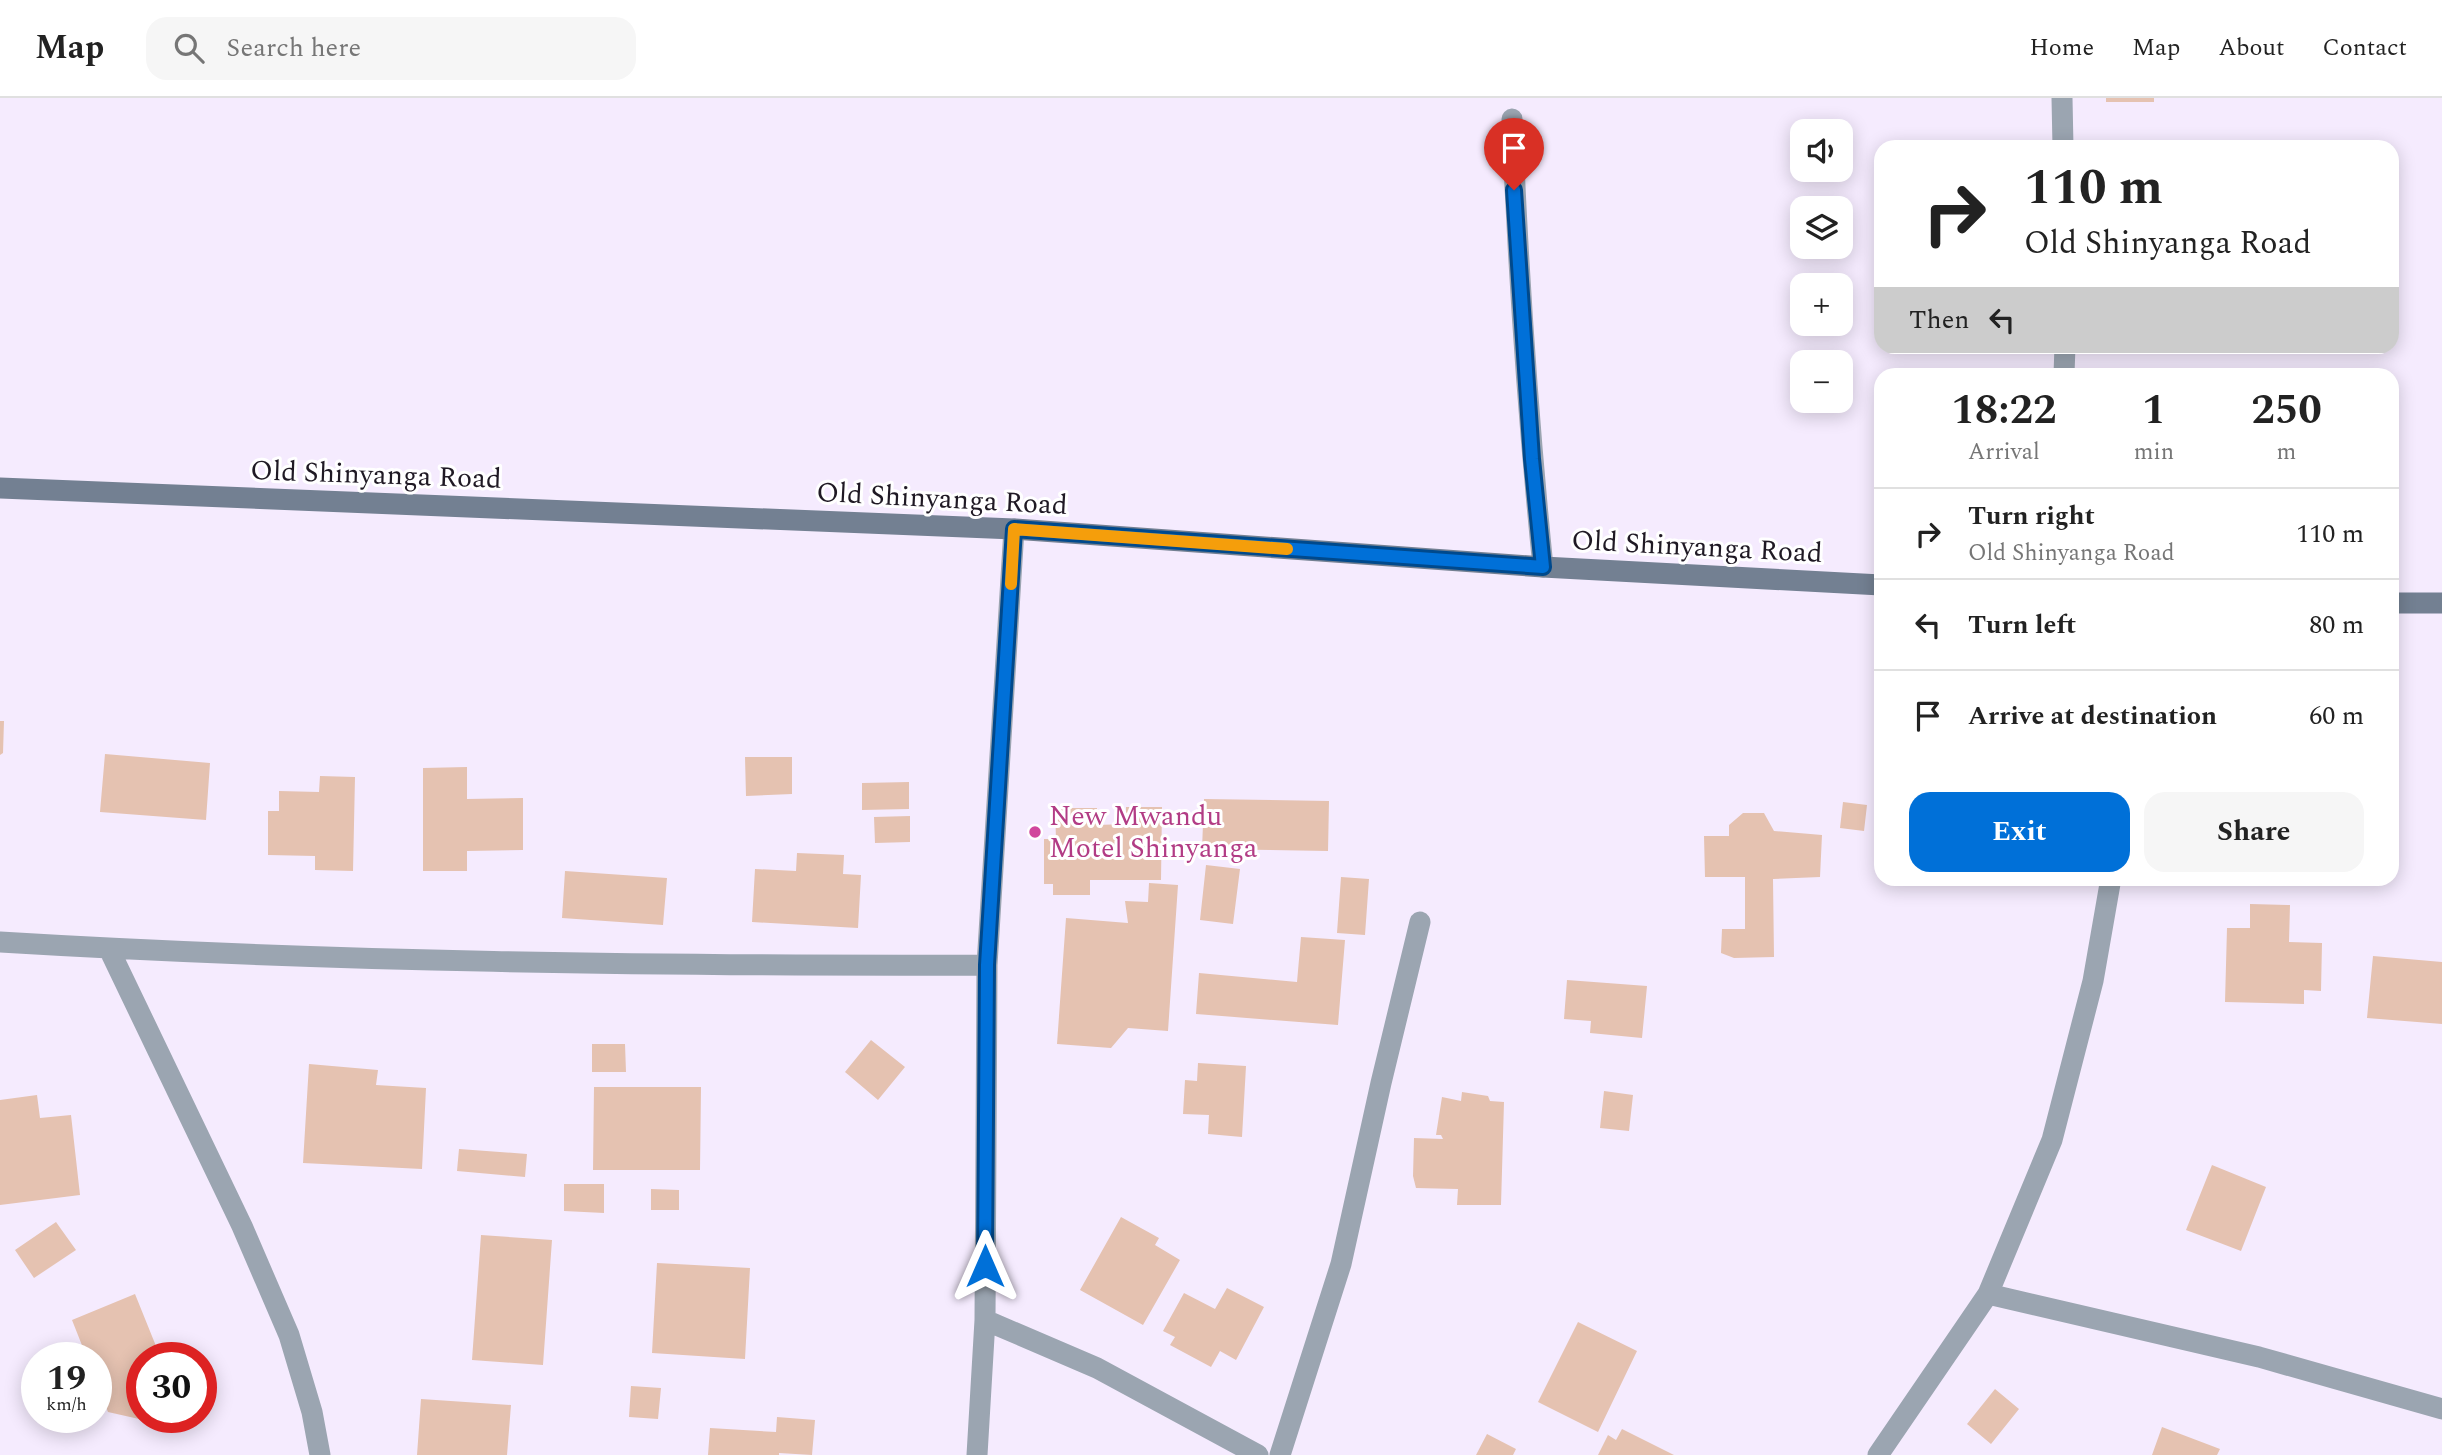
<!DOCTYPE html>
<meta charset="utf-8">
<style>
body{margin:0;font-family:Spectral,serif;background:#f6f6f6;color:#222;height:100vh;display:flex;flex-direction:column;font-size:26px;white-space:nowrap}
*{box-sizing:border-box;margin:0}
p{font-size:23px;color:#767676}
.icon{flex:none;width:38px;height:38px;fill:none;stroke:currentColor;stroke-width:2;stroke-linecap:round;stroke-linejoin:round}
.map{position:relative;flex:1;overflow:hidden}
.side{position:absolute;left:1874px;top:270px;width:525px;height:518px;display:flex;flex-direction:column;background:#fff;border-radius:21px;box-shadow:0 4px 18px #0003}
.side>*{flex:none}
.banner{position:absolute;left:1874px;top:42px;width:525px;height:214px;border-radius:21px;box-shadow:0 4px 18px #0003;background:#fff;color:#222;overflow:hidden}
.controls{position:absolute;left:1790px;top:21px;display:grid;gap:14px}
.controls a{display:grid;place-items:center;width:63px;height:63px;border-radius:14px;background:#fff;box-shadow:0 4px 18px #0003;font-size:35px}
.speed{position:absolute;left:21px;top:1244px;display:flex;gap:14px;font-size:35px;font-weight:700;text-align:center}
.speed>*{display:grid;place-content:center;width:91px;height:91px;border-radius:50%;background:#fff;box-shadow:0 4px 18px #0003;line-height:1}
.speed small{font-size:18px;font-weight:400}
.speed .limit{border:10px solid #d22;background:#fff;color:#111}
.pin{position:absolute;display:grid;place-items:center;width:60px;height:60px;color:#fff;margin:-72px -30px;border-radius:50% 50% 50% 0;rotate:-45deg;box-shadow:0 0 7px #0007}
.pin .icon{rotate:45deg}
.me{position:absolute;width:77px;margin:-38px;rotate:0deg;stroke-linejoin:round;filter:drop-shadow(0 0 5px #0008)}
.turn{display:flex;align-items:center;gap:24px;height:147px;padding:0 35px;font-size:32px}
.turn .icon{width:91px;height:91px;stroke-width:2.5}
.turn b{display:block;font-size:49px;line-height:60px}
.then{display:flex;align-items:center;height:66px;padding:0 35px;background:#0003;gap:14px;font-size:26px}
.eta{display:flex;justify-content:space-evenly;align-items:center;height:119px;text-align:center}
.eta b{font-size:42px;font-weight:700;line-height:49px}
.action{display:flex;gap:14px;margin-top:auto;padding:14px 35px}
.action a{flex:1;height:80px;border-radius:21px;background:#0070d8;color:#fff;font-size:28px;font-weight:700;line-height:80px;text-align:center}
.action a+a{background:#f6f6f6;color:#222}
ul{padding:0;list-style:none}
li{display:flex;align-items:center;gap:21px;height:91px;padding:0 35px;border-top:2px solid #e0e0e0}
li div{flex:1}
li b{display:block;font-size:26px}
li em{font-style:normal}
header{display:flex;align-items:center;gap:42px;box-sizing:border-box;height:98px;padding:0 35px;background:#fff;border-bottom:2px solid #e0e0e0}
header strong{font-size:33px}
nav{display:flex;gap:38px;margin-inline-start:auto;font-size:24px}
.search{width:490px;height:63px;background:#f6f6f6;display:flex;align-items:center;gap:18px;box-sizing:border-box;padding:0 24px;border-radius:21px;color:#767676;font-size:26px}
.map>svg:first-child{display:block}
</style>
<header>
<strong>Map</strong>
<div class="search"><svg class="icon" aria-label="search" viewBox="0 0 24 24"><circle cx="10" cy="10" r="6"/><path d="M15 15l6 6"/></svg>Search here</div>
<nav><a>Home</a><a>Map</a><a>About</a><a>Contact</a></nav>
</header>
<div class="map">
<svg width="2442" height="1357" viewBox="0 0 2442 1357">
<rect width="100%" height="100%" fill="#f5ebfe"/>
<!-- building -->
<path fill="#e5c2b1" d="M 2106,0 L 2154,0 L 2154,4 L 2106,4 Z
M 0,623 L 4,623 L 3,655 L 0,657 Z
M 105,656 L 210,665 L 206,722 L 100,714 Z
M 745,659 L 792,659 L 792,696 L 746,698 Z
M 467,669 L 467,701 L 523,700 L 523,752 L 467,753 L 467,773 L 423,773 L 423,670 Z
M 320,678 L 355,679 L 353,773 L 315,772 L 315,758 L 268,757 L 268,713 L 279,713 L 279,693 L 319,694 Z
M 909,684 L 909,711 L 862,712 L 862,685 Z
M 1204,701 L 1329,703 L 1328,753 L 1202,751 Z
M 1843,704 L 1867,707 L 1864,733 L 1840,730 Z
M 1126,709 L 1162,709 L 1161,782 L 1090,782 L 1090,797 L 1053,797 L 1053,786 L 1044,786 L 1044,741 L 1056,741 L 1055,710 L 1097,710 L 1097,727 L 1126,726 Z
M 1743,715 L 1764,715 L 1774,733 L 1822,737 L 1820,779 L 1773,781 L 1774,859 L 1734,860 L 1721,855 L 1722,831 L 1745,831 L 1745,779 L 1705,779 L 1704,738 L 1729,738 L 1729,727 Z
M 910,718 L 910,744 L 875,745 L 874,719 Z
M 797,755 L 844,757 L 843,776 L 861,777 L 858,830 L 752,824 L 755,771 L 796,773 Z
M 1206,767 L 1240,771 L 1233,826 L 1200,822 Z
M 565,773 L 667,780 L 663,827 L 562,820 Z
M 1341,779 L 1369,781 L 1365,837 L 1337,835 Z
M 1149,785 L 1178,787 L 1168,933 L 1128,930 L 1111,950 L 1057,946 L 1066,820 L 1128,825 L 1125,803 L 1148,804 Z
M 2250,806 L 2290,807 L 2289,844 L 2322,845 L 2321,893 L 2304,892 L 2304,906 L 2225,904 L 2227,830 L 2250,830 Z
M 1301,839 L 1345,842 L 1338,927 L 1196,916 L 1199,875 L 1297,884 Z
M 2373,858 L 2442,864 L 2442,926 L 2367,920 Z
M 1567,882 L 1647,888 L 1642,940 L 1590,935 L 1591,923 L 1564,921 Z
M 871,942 L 905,969 L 878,1002 L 845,974 Z
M 592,946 L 625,946 L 626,974 L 592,974 Z
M 1198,965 L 1246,968 L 1242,1039 L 1208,1036 L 1209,1017 L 1183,1016 L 1185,982 L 1197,983 Z
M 309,966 L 378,972 L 376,987 L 426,990 L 422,1071 L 303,1065 Z
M 594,989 L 701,989 L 700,1072 L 593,1072 Z
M 1604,993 L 1633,997 L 1629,1033 L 1600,1030 Z
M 1462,994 L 1488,998 L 1490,1003 L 1504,1004 L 1501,1107 L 1457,1107 L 1458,1091 L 1416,1090 L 1413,1078 L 1414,1040 L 1443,1041 L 1441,1037 L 1436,1037 L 1442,999 L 1461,1003 Z
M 37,997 L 40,1020 L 71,1017 L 80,1097 L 0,1107 L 0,1002 Z
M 459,1051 L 527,1056 L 525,1079 L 457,1073 Z
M 2212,1067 L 2266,1089 L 2241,1153 L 2186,1132 Z
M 564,1086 L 604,1086 L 604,1115 L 564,1113 Z
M 651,1091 L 679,1092 L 679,1112 L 651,1112 Z
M 1121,1119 L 1159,1140 L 1155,1147 L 1180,1162 L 1143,1227 L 1080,1192 Z
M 56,1124 L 76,1152 L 34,1180 L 15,1152 Z
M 481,1137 L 552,1142 L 543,1267 L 472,1262 Z
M 657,1165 L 750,1170 L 745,1261 L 652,1255 Z
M 1227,1190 L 1264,1209 L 1236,1262 L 1220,1253 L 1211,1269 L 1170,1247 L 1175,1239 L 1163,1233 L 1184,1195 L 1215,1211 Z
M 135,1196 L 160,1258 L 168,1255 L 171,1260 L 142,1260 L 142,1320 L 139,1321 L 108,1314 L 96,1284 L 96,1260 L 87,1260 L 72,1222 Z
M 1578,1224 L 1637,1253 L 1598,1334 L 1538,1304 Z
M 631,1288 L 661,1290 L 658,1321 L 629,1319 Z
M 1995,1291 L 2019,1311 L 1991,1346 L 1967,1326 Z
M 421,1301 L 511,1307 L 507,1357 L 417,1357 Z
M 777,1319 L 815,1322 L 812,1357 L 779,1355 L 779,1357 L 708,1357 L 710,1330 L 776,1334 Z
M 2162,1329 L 2220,1351 L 2217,1357 L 2152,1357 Z
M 1622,1331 L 1674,1357 L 1598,1357 L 1608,1337 L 1616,1342 Z
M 1487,1336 L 1516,1351 L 1513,1357 L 1476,1357 Z"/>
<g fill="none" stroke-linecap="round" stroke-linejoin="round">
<!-- lane -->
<path stroke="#9ba5b1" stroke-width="21" d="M 1512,21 C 1518,171 1528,320 1543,469"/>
<!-- street -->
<path stroke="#9ba5b1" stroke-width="21" d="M 2062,0 L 2063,49
M 2064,276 L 2065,248
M 0,844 C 329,864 658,868 987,867
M 109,851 L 242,1128 L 289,1237 L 312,1314 L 320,1357
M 1988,1196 L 2259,1259 L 2442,1311
M 985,1222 L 1097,1270 L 1258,1357
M 977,1357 L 985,1222 L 987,867 L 1014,431
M 1280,1357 L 1341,1166 L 1381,985 L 1420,824
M 1878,1357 L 1988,1196 L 2052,1042 L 2093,883 L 2111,780"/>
<!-- secondary -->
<path stroke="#738092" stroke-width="21" d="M 0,390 L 1014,431 L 1543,469 L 1881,487
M 2392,505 L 2442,505"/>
</g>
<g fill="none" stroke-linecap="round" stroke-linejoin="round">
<defs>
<path id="route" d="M 985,1168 L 987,867 L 1014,431 L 1543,469 L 1532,361 L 1514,92"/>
</defs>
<!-- route casing -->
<use href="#route" stroke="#00498c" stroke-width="18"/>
<!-- route -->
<use href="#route" stroke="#0070d8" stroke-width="12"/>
<!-- slow -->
<path stroke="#f59e0b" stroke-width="12" d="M 1011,486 L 1014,431 L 1287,451"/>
</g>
<!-- markers -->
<circle fill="#d1479c" stroke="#fff" stroke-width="2.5" cx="1035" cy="734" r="7"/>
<g text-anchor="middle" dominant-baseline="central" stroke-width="6" stroke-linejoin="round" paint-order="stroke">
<!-- street labels -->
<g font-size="28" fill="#1f1924" stroke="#fff">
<text transform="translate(376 377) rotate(2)">Old Shinyanga Road</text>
<text transform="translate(942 401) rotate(3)">Old Shinyanga Road</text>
<text transform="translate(1697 449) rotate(3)">Old Shinyanga Road</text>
</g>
<!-- hotel labels -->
<g font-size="28" fill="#b23c85" stroke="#fff" text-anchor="start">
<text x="1049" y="718">New Mwandu<tspan x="1049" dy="32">Motel Shinyanga</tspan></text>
</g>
</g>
</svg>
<div class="controls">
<a><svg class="icon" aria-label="sound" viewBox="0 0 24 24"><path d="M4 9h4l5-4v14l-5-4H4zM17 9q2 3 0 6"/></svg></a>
<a><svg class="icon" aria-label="layers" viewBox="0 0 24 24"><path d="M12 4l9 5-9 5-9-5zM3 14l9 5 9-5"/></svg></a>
<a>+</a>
<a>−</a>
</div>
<div class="speed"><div>19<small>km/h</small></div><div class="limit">30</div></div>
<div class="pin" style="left:1514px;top:92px;background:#d93025"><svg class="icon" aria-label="arrive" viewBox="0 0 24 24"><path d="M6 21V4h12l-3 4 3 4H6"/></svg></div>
<svg class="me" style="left:985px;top:1168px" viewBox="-20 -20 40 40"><path d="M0-17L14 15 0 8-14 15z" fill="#0070d8" stroke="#fff" stroke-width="4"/></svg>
<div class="banner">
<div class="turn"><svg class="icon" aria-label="right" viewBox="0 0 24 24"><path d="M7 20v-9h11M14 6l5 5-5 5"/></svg><div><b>110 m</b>Old Shinyanga Road</div></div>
<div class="then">Then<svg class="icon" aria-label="left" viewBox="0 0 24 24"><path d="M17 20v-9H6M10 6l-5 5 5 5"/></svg></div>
</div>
<section class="side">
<div class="eta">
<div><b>18:22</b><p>Arrival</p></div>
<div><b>1</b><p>min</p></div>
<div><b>250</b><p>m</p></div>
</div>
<ul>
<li><svg class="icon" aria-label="right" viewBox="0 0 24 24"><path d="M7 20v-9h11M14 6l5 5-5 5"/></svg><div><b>Turn right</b><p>Old Shinyanga Road</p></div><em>110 m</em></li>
<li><svg class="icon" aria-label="left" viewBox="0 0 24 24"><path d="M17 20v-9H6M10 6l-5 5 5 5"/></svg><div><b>Turn left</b></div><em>80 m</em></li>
<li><svg class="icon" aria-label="arrive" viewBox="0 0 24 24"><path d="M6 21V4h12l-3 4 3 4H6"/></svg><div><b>Arrive at destination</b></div><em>60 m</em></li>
</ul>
<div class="action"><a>Exit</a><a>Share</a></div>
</section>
</div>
